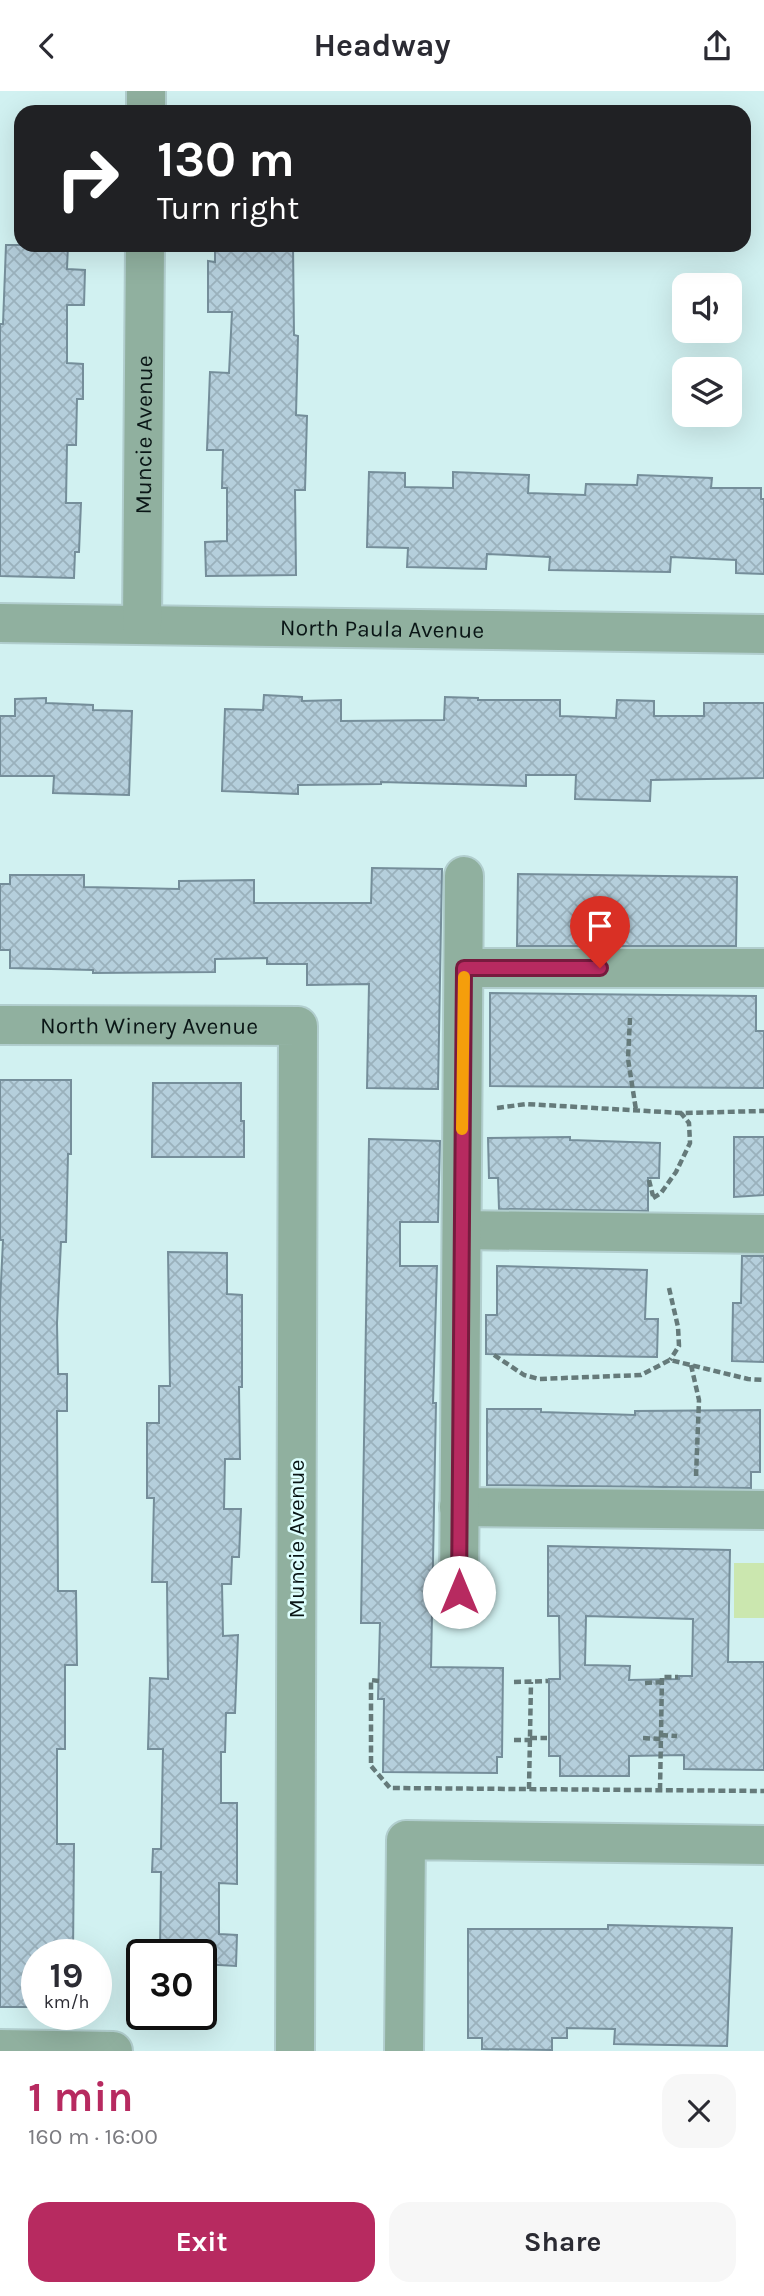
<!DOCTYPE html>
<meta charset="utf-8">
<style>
body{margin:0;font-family:Karla,sans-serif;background:#f7f7f7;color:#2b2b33;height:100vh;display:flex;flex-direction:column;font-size:26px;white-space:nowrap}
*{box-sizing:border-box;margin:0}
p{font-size:23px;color:#7c7c81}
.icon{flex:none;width:38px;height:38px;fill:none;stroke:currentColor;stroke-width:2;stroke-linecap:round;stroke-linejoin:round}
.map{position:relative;height:1960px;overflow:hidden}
.panel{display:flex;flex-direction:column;background:#fff;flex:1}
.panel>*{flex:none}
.top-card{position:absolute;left:14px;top:14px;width:737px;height:147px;border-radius:21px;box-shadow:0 7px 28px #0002;background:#202124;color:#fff;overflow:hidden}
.controls{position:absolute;left:672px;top:182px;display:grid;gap:14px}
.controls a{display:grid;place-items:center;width:70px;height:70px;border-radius:14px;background:#fff;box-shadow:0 7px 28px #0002;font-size:35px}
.speed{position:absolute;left:21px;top:1848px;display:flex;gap:14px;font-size:35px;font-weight:700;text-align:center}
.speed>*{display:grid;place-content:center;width:91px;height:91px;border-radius:50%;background:#fff;box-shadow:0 7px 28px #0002;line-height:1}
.speed small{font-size:18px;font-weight:400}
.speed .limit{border:4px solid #111;border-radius:10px;background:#fff;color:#111}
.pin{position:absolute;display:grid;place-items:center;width:60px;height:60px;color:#fff;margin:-72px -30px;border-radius:50% 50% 50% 0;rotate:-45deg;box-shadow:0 0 7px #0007}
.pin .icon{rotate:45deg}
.me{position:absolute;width:77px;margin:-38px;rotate:0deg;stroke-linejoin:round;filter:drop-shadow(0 0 5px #0008)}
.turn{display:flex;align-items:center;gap:24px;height:147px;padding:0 28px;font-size:32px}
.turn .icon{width:91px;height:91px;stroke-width:2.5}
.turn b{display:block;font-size:49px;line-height:60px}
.round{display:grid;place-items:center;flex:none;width:74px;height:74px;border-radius:21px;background:#f7f7f7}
.summary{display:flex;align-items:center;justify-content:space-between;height:119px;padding:0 28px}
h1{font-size:42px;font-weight:700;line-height:52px;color:#b72a60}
.action{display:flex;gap:14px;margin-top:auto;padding:14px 28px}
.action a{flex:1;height:80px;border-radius:21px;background:#b72a60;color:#fff;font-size:28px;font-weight:700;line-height:80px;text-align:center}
.action a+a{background:#f7f7f7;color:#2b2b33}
header{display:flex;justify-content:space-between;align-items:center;height:91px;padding:0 28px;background:#fff;font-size:32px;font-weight:700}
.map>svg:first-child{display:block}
</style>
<header><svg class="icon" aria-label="back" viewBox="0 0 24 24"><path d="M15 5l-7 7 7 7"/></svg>Headway<svg class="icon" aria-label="share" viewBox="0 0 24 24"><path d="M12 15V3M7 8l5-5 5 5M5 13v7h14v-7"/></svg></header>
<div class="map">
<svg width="764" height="1960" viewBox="0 0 764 1960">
<defs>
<pattern id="building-cross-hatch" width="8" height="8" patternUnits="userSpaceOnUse" patternTransform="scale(1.75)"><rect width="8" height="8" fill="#b5cfdc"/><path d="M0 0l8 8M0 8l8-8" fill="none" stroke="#9ab1bc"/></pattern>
</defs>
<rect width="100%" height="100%" fill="#d1f1f1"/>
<!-- park -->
<path fill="#cbe7af" d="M 734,1472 L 764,1472 L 764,1527 L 734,1527 Z"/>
<!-- building -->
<path fill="url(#building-cross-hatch)" stroke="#758e9a" stroke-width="2" fill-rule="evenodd" d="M 6,154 L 68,154 L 67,178 L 85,179 L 84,214 L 67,214 L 67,272 L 83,273 L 83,308 L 77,308 L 76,354 L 67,354 L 66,412 L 81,412 L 79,461 L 75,461 L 74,487 L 0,485 L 0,233 L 3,233 Z
M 215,154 L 293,154 L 294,244 L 298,245 L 296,324 L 307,325 L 305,399 L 295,399 L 296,484 L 206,485 L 205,451 L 227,450 L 227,397 L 222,397 L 223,359 L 207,359 L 210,281 L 229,282 L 232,221 L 208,221 L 208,170 L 215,171 Z
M 369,381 L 405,382 L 405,396 L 453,397 L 453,381 L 529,384 L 528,402 L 585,404 L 586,393 L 637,394 L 638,384 L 712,387 L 711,397 L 761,397 L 761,408 L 764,408 L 764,483 L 736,482 L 736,469 L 671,466 L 670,481 L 549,479 L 550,466 L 487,463 L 486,478 L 407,476 L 408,457 L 367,456 Z
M 264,604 L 302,606 L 302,610 L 341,609 L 341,630 L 444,629 L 445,606 L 478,607 L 478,609 L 560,609 L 560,625 L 616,627 L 617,609 L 654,610 L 654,625 L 704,625 L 704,612 L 764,612 L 764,687 L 651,689 L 650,710 L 575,708 L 576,684 L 526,684 L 526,695 L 381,691 L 381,693 L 298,694 L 298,703 L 222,700 L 225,618 L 263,619 Z
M 46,607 L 46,612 L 93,614 L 93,619 L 132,620 L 129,704 L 53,702 L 54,685 L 0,685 L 0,625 L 15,625 L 15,608 Z
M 372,777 L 442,778 L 438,998 L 367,997 L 369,893 L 307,894 L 307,873 L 267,873 L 267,867 L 215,868 L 215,881 L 93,882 L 93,879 L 10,877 L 10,859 L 0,859 L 0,793 L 10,793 L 10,784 L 84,784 L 84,796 L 179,798 L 179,790 L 254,789 L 254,812 L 371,812 Z
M 518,783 L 737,786 L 736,855 L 517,855 Z
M 490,902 L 756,905 L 756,940 L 764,940 L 764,997 L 490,995 Z
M 0,989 L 71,989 L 71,1063 L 68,1063 L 66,1151 L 61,1151 L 57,1232 L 58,1283 L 67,1283 L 67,1320 L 57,1320 L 58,1500 L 76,1500 L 77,1574 L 65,1574 L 65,1658 L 57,1658 L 57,1753 L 74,1753 L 73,1864 L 37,1864 L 37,1916 L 0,1916 L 0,1213 L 3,1149 L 0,1149 Z
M 153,992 L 241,992 L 241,1030 L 244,1030 L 244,1066 L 152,1066 Z
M 570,1046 L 570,1049 L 660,1052 L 659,1087 L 648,1087 L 648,1120 L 499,1118 L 498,1087 L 489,1087 L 488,1047 Z
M 734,1046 L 764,1046 L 764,1104 L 734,1106 Z
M 369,1048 L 440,1050 L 438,1131 L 400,1131 L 400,1175 L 437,1175 L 433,1312 L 436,1312 L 431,1576 L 503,1577 L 502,1666 L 497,1666 L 497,1682 L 383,1681 L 384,1608 L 378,1608 L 380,1532 L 361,1532 Z
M 168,1161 L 227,1162 L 227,1203 L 242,1204 L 242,1296 L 239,1296 L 240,1368 L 225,1368 L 224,1418 L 241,1418 L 239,1466 L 232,1466 L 231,1493 L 222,1493 L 223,1545 L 238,1544 L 235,1622 L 226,1622 L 225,1661 L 221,1661 L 221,1712 L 237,1712 L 237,1793 L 219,1792 L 219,1843 L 237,1844 L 236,1875 L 201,1873 L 201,1864 L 165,1864 L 165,1859 L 160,1859 L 161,1781 L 152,1781 L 153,1758 L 161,1758 L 163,1658 L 148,1658 L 150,1587 L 168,1588 L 167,1491 L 152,1491 L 154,1407 L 147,1407 L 147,1332 L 159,1332 L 159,1295 L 170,1295 Z
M 742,1165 L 764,1165 L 764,1271 L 732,1270 L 733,1212 L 741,1212 Z
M 497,1175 L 647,1179 L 645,1228 L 658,1228 L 657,1266 L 486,1263 L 486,1224 L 497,1224 Z
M 487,1318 L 541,1318 L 541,1321 L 635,1324 L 635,1320 L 760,1319 L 760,1381 L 751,1381 L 751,1397 L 487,1394 Z
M 548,1455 L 730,1459 L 728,1571 L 764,1571 L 764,1679 L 684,1678 L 684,1664 L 629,1665 L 629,1685 L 560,1685 L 560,1665 L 549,1665 L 549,1588 L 560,1588 L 559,1525 L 548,1525 ZM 586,1525 L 693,1528 L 692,1585 L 679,1585 L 679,1588 L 629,1589 L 630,1575 L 585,1574 Z
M 608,1834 L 732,1837 L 727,1955 L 614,1953 L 615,1938 L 567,1937 L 567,1947 L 552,1947 L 552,1959 L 482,1958 L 482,1947 L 468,1947 L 468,1838 L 608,1838 Z"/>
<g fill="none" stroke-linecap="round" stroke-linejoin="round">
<defs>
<g id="minor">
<path d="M 146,21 L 146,0"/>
<path id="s1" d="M 0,532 L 764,543"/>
<path id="s2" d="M 142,533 L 145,154"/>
<path d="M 464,877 L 764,877"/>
<path id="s3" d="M 0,934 L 298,935 L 295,1960"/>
<path d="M 462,1139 L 764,1143"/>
<path d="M 459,1416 L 764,1419"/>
<path d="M 459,1501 L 464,785"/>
<path d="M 0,1958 L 113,1960"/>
<path d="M 404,1960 L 406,1749 L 764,1754"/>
</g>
</defs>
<!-- minor casing -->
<use href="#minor" stroke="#b1cece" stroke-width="42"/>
<!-- path -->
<path stroke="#657a7a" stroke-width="4.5" stroke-dasharray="7 3.5" stroke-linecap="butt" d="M 630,927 L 628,968 L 636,1019
M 497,1017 L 526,1013 L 681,1022
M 649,1089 L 653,1105
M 653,1107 L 661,1102 L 676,1081 L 690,1052 L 689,1032 L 681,1022 L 764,1020
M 669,1197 L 678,1236 L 679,1255 L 670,1269
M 494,1264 L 524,1284 L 539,1288 L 641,1284 L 670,1269 L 748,1288 L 764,1289
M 691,1274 L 699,1309 L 696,1385
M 379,1590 L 371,1589 L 371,1675 L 390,1697 L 764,1700
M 514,1591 L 548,1590
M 645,1592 L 662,1591
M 661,1644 L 677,1645
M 530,1647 L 547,1647
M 643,1647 L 661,1648
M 514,1649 L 530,1649
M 529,1698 L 531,1591
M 660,1699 L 662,1586 L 678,1586"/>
<!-- minor -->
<use href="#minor" stroke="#90b09f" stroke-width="38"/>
</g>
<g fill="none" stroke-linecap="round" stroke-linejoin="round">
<defs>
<path id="route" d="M 459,1501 L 464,877 L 600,877"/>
</defs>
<!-- route casing -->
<use href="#route" stroke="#771b3e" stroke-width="18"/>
<!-- route -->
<use href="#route" stroke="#b72a60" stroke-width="12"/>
<!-- slow -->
<path stroke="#f59e0b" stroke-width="12" d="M 462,1038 L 464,886"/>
</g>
<g text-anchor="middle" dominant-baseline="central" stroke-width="5" stroke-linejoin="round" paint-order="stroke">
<!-- street labels -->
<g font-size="23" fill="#0a1616" stroke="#defffe">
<text stroke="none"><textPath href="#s2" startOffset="189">Muncie Avenue</textPath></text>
<text stroke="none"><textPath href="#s1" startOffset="382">North Paula Avenue</textPath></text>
<text stroke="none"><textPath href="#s3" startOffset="149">North Winery Avenue</textPath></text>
<text transform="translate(296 1448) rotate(-90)">Muncie Avenue</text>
</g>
</g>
</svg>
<div class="controls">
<a><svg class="icon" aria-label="sound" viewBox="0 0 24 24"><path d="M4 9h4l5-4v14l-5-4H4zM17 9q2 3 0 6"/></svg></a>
<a><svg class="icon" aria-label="layers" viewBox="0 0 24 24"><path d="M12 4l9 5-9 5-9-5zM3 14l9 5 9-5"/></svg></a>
</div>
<div class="speed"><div>19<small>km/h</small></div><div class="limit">30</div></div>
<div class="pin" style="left:600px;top:877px;background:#d93025"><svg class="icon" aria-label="arrive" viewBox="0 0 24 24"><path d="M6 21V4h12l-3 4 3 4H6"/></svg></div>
<svg class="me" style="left:459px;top:1501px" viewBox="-20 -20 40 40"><circle r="19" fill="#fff"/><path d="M0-13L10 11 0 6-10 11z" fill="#b72a60"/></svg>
<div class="top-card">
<div class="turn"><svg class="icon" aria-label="right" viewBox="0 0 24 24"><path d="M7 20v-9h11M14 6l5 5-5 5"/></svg><div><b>130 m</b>Turn right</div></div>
</div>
</div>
<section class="panel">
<div class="summary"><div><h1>1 min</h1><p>160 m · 16:00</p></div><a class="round"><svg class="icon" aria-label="close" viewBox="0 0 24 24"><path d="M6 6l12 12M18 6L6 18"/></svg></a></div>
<div class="action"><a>Exit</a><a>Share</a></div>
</section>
